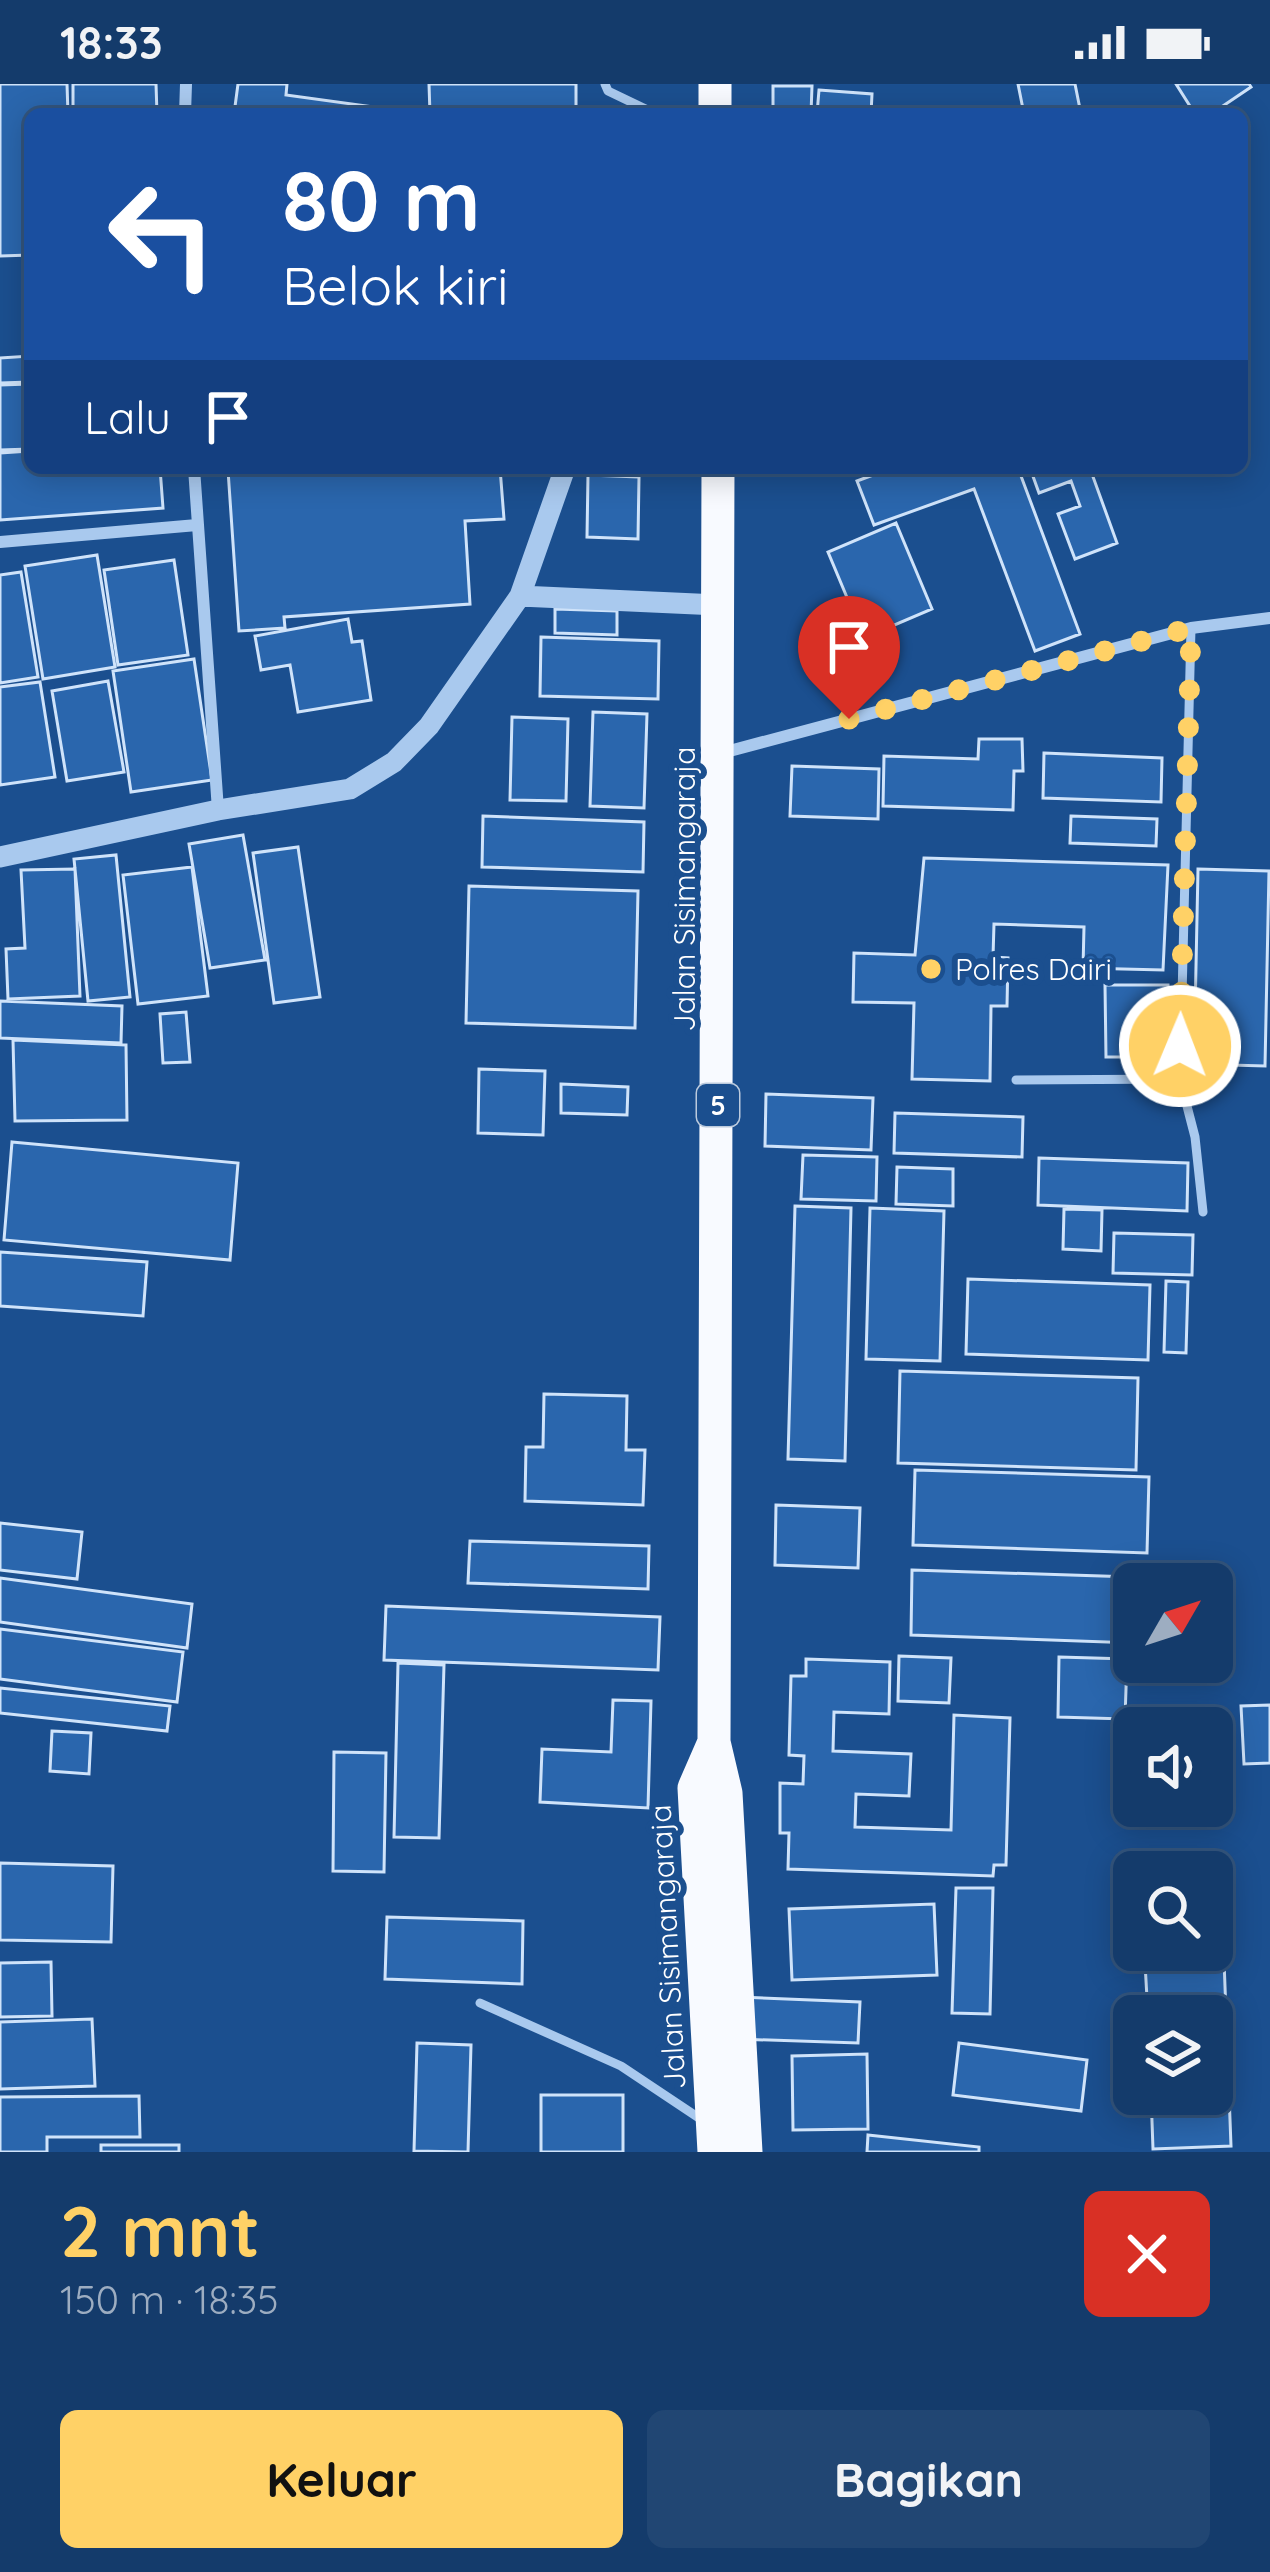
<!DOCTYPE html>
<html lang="id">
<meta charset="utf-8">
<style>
body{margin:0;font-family:Quicksand,sans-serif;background:#214673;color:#f1f3f6;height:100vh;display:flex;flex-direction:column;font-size:45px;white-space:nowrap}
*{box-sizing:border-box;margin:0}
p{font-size:39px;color:#9dadc1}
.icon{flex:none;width:66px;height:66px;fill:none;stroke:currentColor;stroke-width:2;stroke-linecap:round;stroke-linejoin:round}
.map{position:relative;height:2068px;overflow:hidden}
.side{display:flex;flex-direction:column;background:#143b6b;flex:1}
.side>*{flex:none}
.top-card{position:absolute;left:24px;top:24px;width:1224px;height:366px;border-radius:18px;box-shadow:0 6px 30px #0003,0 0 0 3px #33557e;background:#1a4fa0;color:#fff;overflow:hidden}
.needle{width:78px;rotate:51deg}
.buttons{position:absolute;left:1113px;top:1479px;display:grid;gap:24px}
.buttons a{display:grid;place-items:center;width:120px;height:120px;border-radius:18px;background:#143b6b;box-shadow:0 6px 30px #0003,0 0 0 3px #33557e;font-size:60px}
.pin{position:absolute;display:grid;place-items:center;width:102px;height:102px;color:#fff;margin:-123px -51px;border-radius:50% 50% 50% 0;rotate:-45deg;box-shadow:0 0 12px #0007}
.pin .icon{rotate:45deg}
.me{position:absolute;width:132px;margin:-66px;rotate:1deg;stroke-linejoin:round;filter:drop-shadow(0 0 9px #0008)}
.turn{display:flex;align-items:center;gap:42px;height:252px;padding:0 60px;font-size:54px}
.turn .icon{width:156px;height:156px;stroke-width:2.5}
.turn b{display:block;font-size:84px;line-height:102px}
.then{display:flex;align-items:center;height:114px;padding:0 60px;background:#0003;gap:24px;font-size:45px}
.round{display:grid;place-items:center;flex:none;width:126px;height:126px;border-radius:18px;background:#214673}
.head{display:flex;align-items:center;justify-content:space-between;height:204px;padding:0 60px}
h1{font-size:72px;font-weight:700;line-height:90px;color:#ffd166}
.button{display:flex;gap:24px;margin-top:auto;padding:24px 60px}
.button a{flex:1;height:138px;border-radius:18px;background:#ffd166;color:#111;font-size:48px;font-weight:700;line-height:138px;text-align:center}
.button a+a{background:#214673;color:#f1f3f6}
.status{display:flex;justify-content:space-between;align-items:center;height:84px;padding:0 60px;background:#143b6b;direction:ltr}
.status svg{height:33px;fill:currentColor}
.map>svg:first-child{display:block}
</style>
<div class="status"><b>18:33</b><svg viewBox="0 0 49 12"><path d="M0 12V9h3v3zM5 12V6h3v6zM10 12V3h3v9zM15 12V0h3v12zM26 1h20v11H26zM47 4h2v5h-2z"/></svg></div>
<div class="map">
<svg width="1270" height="2068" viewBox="0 0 1270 2068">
<rect width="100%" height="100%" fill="#1b4f8f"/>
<!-- building -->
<path fill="#2a66ad" stroke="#cfe3fa" stroke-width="3" d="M 0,0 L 67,0 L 68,30 L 30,30 L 30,171 L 0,172 Z
M 73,0 L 156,0 L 157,30 L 73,30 Z
M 238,0 L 287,0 L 286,11 L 381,24 L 380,30 L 234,30 Z
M 429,0 L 576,0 L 576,30 L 430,30 Z
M 1018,0 L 1075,0 L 1081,30 L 1024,30 Z
M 1176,0 L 1249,0 L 1251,3 L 1211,30 L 1195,30 Z
M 773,2 L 812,2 L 811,30 L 773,30 Z
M 819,6 L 872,10 L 871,30 L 817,30 Z
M 30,272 L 30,298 L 0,299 L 0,274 Z
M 30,300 L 30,365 L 0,366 L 0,301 Z
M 30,367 L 30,384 L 160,384 L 163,424 L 0,436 L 0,369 Z
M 275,384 L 276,389 L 500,384 L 504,435 L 465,437 L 470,520 L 284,533 L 285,544 L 239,547 L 228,386 Z
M 892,384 L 1018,384 L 1080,550 L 1035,567 L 974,405 L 874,441 L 857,397 Z
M 1030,384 L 1108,384 L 1092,390 L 1117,459 L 1075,475 L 1058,430 L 1080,422 L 1071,397 L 1039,409 Z
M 588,391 L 639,393 L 638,455 L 587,453 Z
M 896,439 L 932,525 L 864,554 L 828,468 Z
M 97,471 L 115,583 L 43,595 L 25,482 Z
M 174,476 L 188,571 L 118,581 L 104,486 Z
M 21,488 L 38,593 L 0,599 L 0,491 Z
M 555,525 L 617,527 L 617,551 L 555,549 Z
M 348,535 L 352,558 L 362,557 L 371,616 L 298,628 L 290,581 L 261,586 L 255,552 Z
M 541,553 L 659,557 L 658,615 L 540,612 Z
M 194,575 L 212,696 L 131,708 L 113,587 Z
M 108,597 L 124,688 L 67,697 L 52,607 Z
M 40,598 L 55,693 L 0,701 L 0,603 Z
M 593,628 L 647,630 L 644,724 L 590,722 Z
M 512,633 L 568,635 L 566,717 L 510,716 Z
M 979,655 L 1022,655 L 1023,687 L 1014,687 L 1013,726 L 883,722 L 884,672 L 978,675 Z
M 1044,669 L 1162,674 L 1161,718 L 1043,714 Z
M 792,682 L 879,685 L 878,735 L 790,732 Z
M 483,732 L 644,738 L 643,788 L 482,783 Z
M 1071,732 L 1157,735 L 1156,762 L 1070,759 Z
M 243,751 L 265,876 L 210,884 L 189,760 Z
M 298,763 L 320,913 L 274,919 L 253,769 Z
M 116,771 L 130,913 L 88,917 L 74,775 Z
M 924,774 L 1168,781 L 1163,886 L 1083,884 L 1084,843 L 994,840 L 993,873 L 1008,874 L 1007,922 L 991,922 L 990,997 L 912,995 L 914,919 L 853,918 L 854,869 L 915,871 Z
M 192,783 L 208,912 L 138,920 L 123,791 Z
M 75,785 L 80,912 L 8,915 L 6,865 L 25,864 L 21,786 Z
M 1198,785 L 1269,787 L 1265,982 L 1194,980 Z
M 469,802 L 638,807 L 635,944 L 466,939 Z
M 1105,901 L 1168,901 L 1169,973 L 1106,973 Z
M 0,917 L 122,922 L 121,959 L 0,954 Z
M 186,928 L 190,978 L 163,979 L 160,930 Z
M 13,956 L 126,961 L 127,1036 L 15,1037 Z
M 479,985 L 545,987 L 543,1051 L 478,1049 Z
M 561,1000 L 628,1003 L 627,1031 L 561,1029 Z
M 766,1010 L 873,1014 L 871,1066 L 765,1062 Z
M 895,1029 L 1023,1033 L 1022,1073 L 894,1069 Z
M 12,1058 L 238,1079 L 230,1176 L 4,1156 Z
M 803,1071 L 877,1073 L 876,1117 L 801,1115 Z
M 1039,1074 L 1188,1079 L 1187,1127 L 1038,1121 Z
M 897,1083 L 953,1085 L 953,1122 L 896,1120 Z
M 795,1122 L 851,1124 L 845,1377 L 788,1375 Z
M 870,1124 L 944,1127 L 940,1277 L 866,1275 Z
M 1064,1125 L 1102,1126 L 1101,1167 L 1063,1165 Z
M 1114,1149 L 1193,1151 L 1192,1191 L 1113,1189 Z
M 0,1168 L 147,1178 L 143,1232 L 0,1222 Z
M 968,1195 L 1150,1201 L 1148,1276 L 966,1270 Z
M 1166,1197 L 1188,1198 L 1186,1269 L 1164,1268 Z
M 900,1287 L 1138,1294 L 1136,1386 L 898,1379 Z
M 544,1310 L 627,1312 L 626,1366 L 645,1366 L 643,1421 L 525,1417 L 526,1363 L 543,1363 Z
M 915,1386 L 1149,1393 L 1147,1469 L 913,1461 Z
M 776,1421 L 860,1424 L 858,1484 L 775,1481 Z
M 0,1439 L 82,1448 L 77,1495 L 0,1486 Z
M 470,1457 L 649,1462 L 648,1505 L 468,1499 Z
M 912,1486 L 1163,1494 L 1163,1500 L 1134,1500 L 1134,1559 L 911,1551 Z
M 0,1494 L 192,1520 L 187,1564 L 0,1538 Z
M 386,1522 L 660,1533 L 658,1586 L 384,1576 Z
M 0,1545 L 183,1568 L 177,1618 L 0,1595 Z
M 899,1572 L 951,1574 L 949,1619 L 898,1617 Z
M 1059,1573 L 1127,1575 L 1125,1635 L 1058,1633 Z
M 806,1575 L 890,1578 L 889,1630 L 834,1628 L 833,1667 L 911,1670 L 909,1712 L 856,1710 L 855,1743 L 951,1746 L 954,1631 L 1010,1634 L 1006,1781 L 994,1781 L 993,1792 L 788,1785 L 789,1749 L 780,1749 L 780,1699 L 803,1700 L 804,1672 L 789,1671 L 791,1592 L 806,1592 Z
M 398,1579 L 444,1581 L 439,1754 L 394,1753 Z
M 0,1604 L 170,1622 L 167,1647 L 0,1629 Z
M 613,1616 L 651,1617 L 648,1724 L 540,1718 L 542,1665 L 611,1668 Z
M 1270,1621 L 1270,1679 L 1244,1680 L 1241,1622 Z
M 52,1647 L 91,1649 L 89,1690 L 50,1687 Z
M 334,1668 L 386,1669 L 384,1788 L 333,1787 Z
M 0,1779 L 113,1782 L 111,1858 L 0,1856 Z
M 956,1804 L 993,1804 L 990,1930 L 952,1929 Z
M 934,1820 L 937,1891 L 792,1896 L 789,1825 Z
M 387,1833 L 523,1837 L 522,1900 L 385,1895 Z
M 1224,1876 L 1231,2062 L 1153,2065 L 1151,2010 L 1212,2010 L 1212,1932 L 1148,1932 L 1145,1879 Z
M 51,1878 L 52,1932 L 0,1933 L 0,1879 Z
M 739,1913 L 860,1918 L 858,1959 L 737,1955 Z
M 92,1935 L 95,2002 L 0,2005 L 0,1938 Z
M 417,1959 L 471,1961 L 468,2068 L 414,2067 Z
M 959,1959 L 1087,1976 L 1081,2027 L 953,2011 Z
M 867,1970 L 868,2045 L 793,2046 L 792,1972 Z
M 541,2011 L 623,2011 L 623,2068 L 541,2068 Z
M 139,2012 L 140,2053 L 47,2053 L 47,2068 L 0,2068 L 0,2013 Z
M 868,2051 L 979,2063 L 979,2068 L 867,2068 Z
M 101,2061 L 179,2061 L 179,2068 L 101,2068 Z"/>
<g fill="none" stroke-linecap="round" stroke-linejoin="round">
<!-- service -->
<path stroke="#a9c9ee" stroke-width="9" d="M 605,0 L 608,7 L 656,30
M 1180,995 L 1195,1053 L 1203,1128
M 1016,996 L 1180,995 L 1191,544
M 480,1919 L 621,1982 L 702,2036"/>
<!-- minor -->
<path stroke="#a9c9ee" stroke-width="12" d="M 185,30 L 186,0
M 194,384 L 218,726
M 0,458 L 197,441
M 722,669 L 1191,544 L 1270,534"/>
<!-- tertiary -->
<path stroke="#a9c9ee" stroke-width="21" d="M 520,512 L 718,521
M 0,773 L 218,726 L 350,705 L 394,678 L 429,642 L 520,512 L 565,384"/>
<!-- trunk -->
<path stroke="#f8faff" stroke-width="33" d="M 715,30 L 715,0
M 718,384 L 714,1658 L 726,1709 L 746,2068
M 714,2068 L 694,1704 L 714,1658"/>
</g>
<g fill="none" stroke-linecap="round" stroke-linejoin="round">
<!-- route -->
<path stroke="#ffd166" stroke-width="21" stroke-dasharray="0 37.8" d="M 849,635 L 1191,544 L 1180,962"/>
</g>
<!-- markers -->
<circle fill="#ffd166" stroke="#1b4f8f" stroke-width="4.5" cx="931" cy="885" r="12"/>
<g text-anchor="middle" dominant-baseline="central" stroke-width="12" stroke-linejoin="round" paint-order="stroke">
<!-- shield labels -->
<rect fill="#1b4f8f" stroke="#bbcadd" stroke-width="3" x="697" y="1000" width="42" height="42" rx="9"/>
<g font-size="27" font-weight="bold" fill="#fff">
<text x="718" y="1021">5</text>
</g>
<!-- street labels -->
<g font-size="30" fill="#fff" stroke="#1b4f8f">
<text transform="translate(684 805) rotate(-90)">Jalan Sisimangaraja</text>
<text transform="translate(667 1863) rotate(-93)">Jalan Sisimangaraja</text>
</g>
<!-- poi labels -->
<g font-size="30" fill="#fff" stroke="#1b4f8f" text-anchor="start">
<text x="955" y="885">Polres Dairi</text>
</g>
</g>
</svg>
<div class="buttons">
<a><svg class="needle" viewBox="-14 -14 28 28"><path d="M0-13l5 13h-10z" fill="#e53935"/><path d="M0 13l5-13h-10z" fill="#9dadc1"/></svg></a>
<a><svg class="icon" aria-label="sound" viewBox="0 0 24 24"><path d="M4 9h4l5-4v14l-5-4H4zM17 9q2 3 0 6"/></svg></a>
<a><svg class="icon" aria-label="search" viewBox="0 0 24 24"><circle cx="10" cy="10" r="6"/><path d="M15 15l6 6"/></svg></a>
<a><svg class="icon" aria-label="layers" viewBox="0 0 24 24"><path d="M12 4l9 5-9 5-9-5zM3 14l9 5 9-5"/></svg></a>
</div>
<div class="pin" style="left:849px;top:635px;background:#d93025"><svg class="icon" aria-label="arrive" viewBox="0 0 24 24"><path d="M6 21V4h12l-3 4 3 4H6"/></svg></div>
<svg class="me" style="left:1180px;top:962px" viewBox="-20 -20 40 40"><circle r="17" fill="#ffd166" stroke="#fff" stroke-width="3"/><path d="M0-11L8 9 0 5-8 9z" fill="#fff"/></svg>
<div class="top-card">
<div class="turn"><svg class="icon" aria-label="left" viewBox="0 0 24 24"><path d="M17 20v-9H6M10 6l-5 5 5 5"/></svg><div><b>80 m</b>Belok kiri</div></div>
<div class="then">Lalu<svg class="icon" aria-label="arrive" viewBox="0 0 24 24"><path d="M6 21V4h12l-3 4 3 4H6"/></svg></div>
</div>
</div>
<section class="side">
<div class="head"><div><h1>2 mnt</h1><p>150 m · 18:35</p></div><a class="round" style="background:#d93025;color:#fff"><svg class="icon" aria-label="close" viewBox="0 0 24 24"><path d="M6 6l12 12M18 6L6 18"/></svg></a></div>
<div class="button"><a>Keluar</a><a>Bagikan</a></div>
</section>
